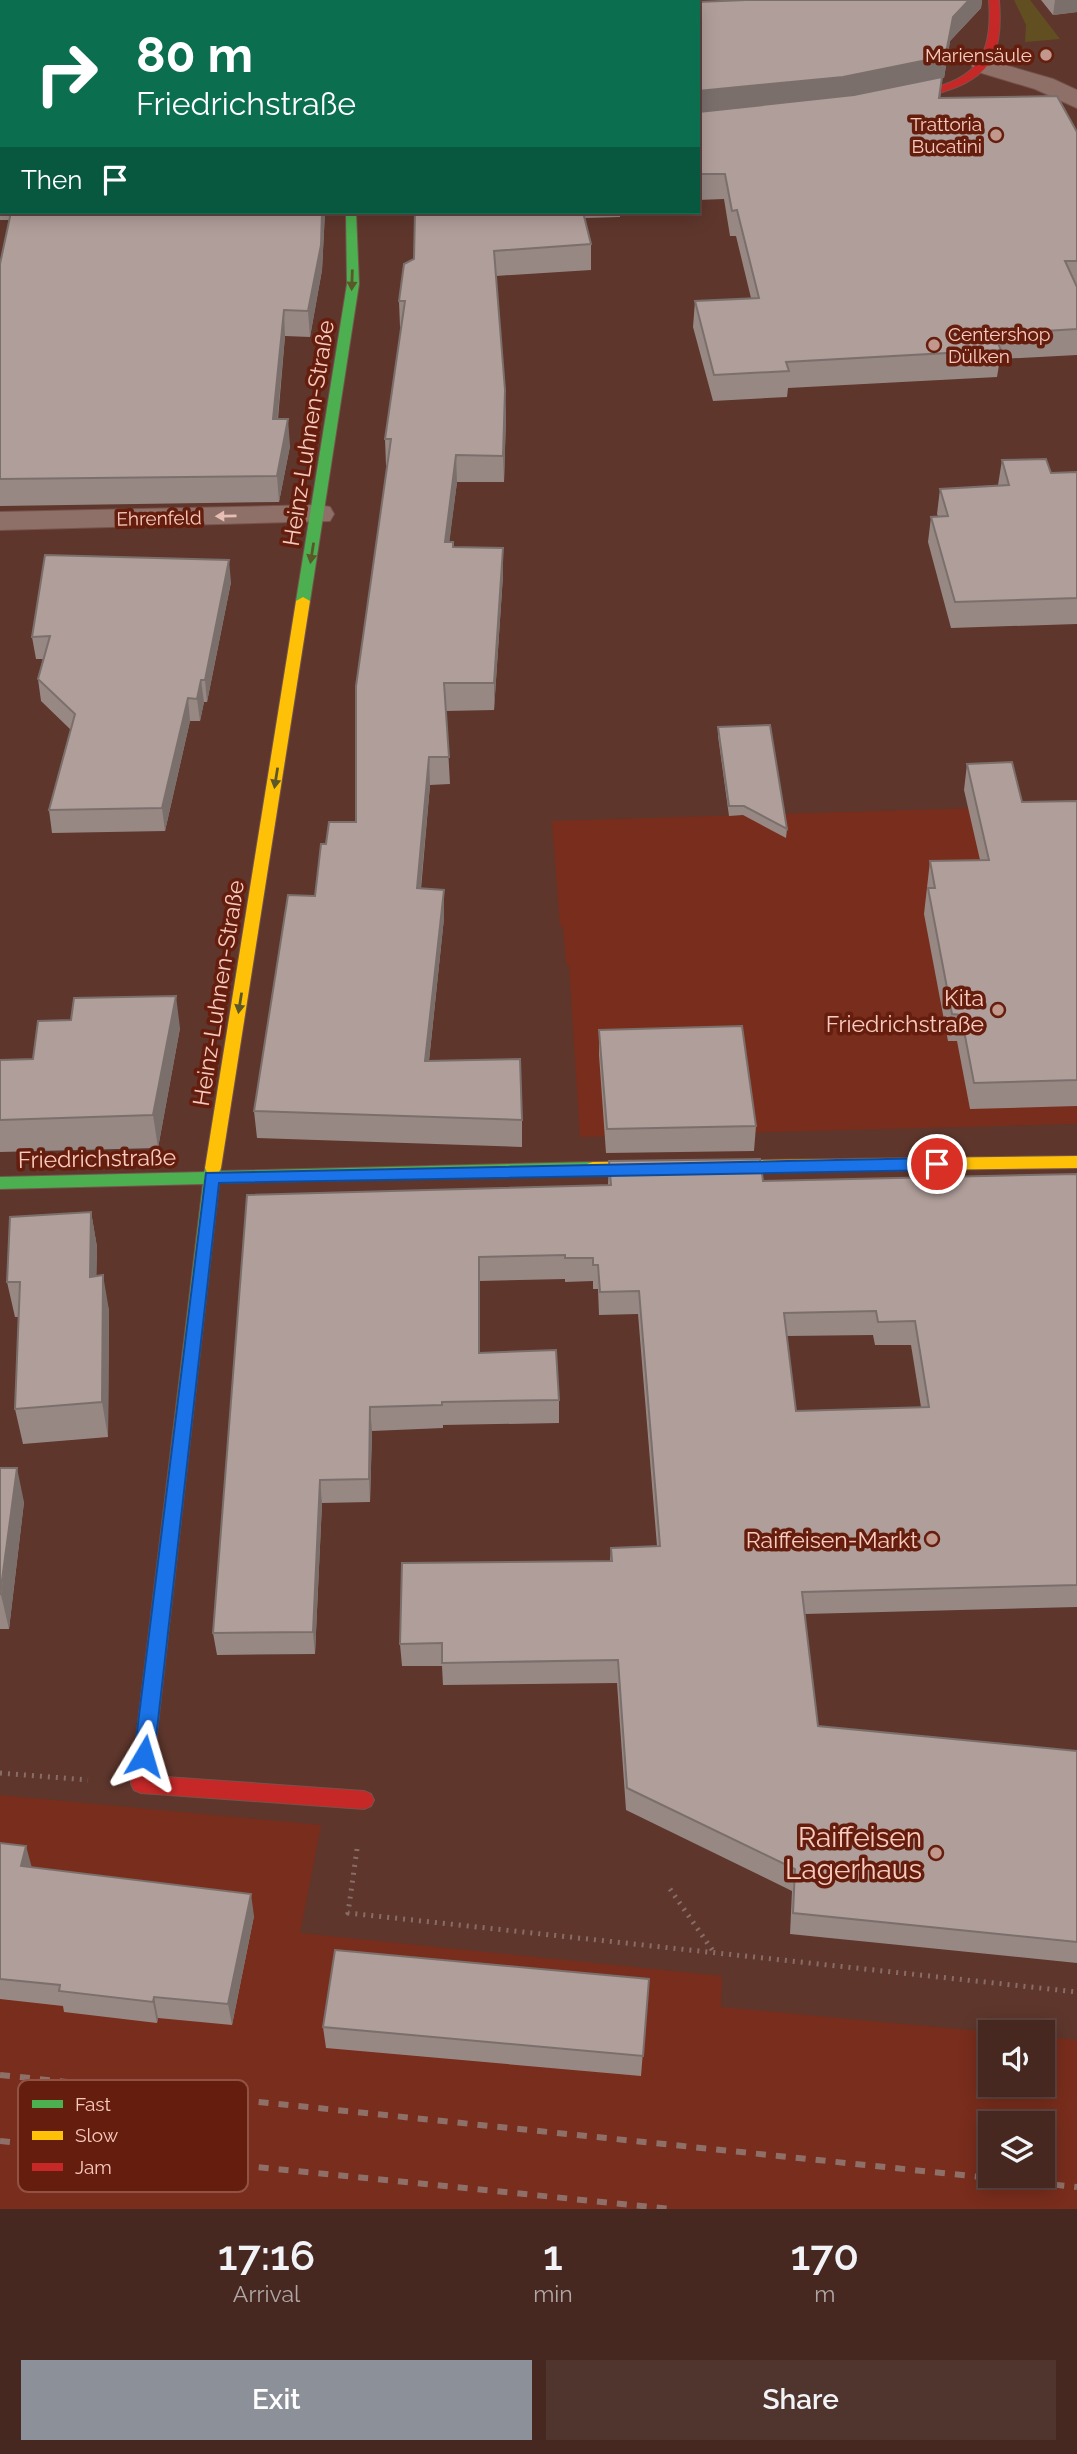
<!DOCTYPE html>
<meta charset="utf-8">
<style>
body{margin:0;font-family:Raleway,sans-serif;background:#50342e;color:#f1f3f6;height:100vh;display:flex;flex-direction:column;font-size:26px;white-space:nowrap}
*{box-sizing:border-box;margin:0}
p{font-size:23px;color:#b0a6a5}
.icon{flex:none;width:38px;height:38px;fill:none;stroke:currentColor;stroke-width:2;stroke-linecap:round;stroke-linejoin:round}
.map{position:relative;height:2209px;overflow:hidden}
.details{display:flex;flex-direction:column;background:#462821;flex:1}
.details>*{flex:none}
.hud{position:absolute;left:0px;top:0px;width:700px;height:214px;box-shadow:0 4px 18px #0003,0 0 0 2px #5e443f;background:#0b6e4f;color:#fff;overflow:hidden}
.fabs{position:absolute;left:978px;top:2020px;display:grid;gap:14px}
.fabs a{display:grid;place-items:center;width:77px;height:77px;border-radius:0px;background:#462821;box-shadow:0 4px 18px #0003,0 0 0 2px #5e443f;font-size:35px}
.pin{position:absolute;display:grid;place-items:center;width:60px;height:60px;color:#fff;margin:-30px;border:4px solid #fff;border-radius:50%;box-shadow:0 2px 7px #0007}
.me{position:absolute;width:77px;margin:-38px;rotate:7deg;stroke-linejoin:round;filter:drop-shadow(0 0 5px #0008)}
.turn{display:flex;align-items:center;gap:24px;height:147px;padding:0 21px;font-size:32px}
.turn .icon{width:91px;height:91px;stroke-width:2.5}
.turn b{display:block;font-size:49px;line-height:60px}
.then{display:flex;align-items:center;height:66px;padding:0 21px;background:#0003;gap:14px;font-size:26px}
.eta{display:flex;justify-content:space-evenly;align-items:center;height:119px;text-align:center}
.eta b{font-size:42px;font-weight:600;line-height:49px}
.action{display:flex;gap:14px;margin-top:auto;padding:14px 21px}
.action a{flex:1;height:80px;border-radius:0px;background:#8c9099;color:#fff;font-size:28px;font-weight:600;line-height:80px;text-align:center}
.action a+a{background:#50342e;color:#f1f3f6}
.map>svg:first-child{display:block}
</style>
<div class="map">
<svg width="1077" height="2209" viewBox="0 0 1077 2209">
<rect width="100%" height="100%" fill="#5e362c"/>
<!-- built -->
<path fill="#792d1c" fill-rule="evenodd" d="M 1077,805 L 1077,1124 L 580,1137 L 569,965 L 566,964 L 563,927 L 560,926 L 552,821 Z
M 0,1795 L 321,1825 L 300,1933 L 722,1976 L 721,2007 L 990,2032 L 990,2084 L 1043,2084 L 1043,2037 L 1077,2040 L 1077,2209 L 0,2209 ZM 990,2123 L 1043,2123 L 1043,2175 L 990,2175 Z"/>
<!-- green -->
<path fill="#614f22" d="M 1014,0 L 1030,0 L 1060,39 L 1025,42 L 1026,25 Z"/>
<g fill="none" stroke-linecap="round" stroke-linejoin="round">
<defs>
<path id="street" d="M 984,59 L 1053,79 L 1077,90 L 1077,108 L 1035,89 L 975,71 L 972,66 L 975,61 Z
M 319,505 L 330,507 L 334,514 L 330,521 L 0,530 L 0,512 Z"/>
<path id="fast" d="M 346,212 L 356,212 L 359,284 L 310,601 L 303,605 L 296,601 L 347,284 Z
M 213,1162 L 219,1164 L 221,1171 L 593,1162 L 599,1164 L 601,1168 L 599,1172 L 593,1174 L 219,1183 L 157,1732 L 154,1738 L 147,1740 L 140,1738 L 137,1732 L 203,1184 L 0,1189 L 0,1177 L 204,1172 L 207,1164 Z"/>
<path id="slow" d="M 303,597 L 310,601 L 221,1168 L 219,1172 L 207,1172 L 205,1168 L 296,601 Z
M 1077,1156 L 1077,1168 L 593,1174 L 587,1172 L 585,1168 L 587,1164 L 593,1162 Z"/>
<path id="jam" d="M 989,0 L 999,0 C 1004,61 987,81 928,96 C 915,99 899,105 885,104 L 885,100 C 953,83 995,83 989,0 Z
M 147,1724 L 154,1726 L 157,1732 L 152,1776 L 364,1791 L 371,1794 L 374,1800 L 371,1806 L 364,1809 L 141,1793 L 134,1790 L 131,1784 L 137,1732 L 140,1726 Z"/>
</defs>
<!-- street casing -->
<use href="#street" stroke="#76534c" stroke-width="2"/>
<!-- fast casing -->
<use href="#fast" stroke="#76534c" stroke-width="2"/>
<!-- slow casing -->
<use href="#slow" stroke="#76534c" stroke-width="2"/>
<!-- jam casing -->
<use href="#jam" stroke="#76534c" stroke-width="2"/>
<!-- path -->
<path stroke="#886d67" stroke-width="5" stroke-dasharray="2 6" stroke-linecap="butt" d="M 0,1773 L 88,1780
M 357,1849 L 348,1913 L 1077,1992
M 670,1889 L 713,1951"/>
<!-- street -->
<use href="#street" fill="#8e7068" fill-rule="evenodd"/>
<!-- fast -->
<use href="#fast" fill="#4caf50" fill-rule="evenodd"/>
<!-- slow -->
<use href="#slow" fill="#ffc107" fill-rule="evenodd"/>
<!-- jam -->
<use href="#jam" fill="#c62828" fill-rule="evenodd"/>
<!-- rail -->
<path stroke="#8e7068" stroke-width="6" stroke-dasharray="10 10" stroke-linecap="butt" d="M 0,2075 L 1077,2187
M 0,2141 L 672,2209"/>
</g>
<!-- wall -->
<path fill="#978884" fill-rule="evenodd" d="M 0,0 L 104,0 L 104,2 L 2,2 L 2,212 L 325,212 L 322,270 L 310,337 L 285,336 L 278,419 L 290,446 L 279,502 L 0,506 L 0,264 L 9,220 L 0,220 Z
M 744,0 L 982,0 L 981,8 L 950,41 L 944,78 L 942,78 L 940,98 L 1077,132 L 1077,355 L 1000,359 L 997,377 L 788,388 L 787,397 L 713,401 L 693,327 L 695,301 L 751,298 L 736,236 L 730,236 L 724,199 L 698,200 L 698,2 Z
M 1041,0 L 1077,0 L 1077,12 L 1053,15 Z
M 415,212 L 620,212 L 620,217 L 585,218 L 591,244 L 591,270 L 496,276 L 506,416 L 504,482 L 457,482 L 449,542 L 454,547 L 503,548 L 503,575 L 494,710 L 446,711 L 450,784 L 430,785 L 421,889 L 444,918 L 429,1061 L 522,1120 L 522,1147 L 257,1138 L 254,1111 L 315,896 L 326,844 L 356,822 L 387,465 L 386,465 L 385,439 L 401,327 L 400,327 L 399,301 L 414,259 Z
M 1002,460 L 1051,473 L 1077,472 L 1077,624 L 951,628 L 928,542 L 931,517 L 938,516 L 937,514 L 940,489 L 998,485 Z
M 231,582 L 207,702 L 204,702 L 200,721 L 190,721 L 165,831 L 52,833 L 49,810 L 71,730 L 41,701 L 38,679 L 43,659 L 36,659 L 32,637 Z
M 718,727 L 787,829 L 786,838 L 743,815 L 729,816 L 718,736 Z
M 967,764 L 1022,802 L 1077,801 L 1077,1106 L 970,1109 L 957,1041 L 948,1041 L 924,914 L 930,861 L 980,860 L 964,790 Z
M 180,1028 L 158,1148 L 0,1152 L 0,1060 L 33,1059 Z
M 599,1030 L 756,1126 L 754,1151 L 606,1153 L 599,1055 Z
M 609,1161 L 763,1181 L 1077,1174 L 1077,1607 L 805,1614 L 818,1726 L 1077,1751 L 1077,1963 L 790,1934 L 792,1891 L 626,1810 L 617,1683 L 443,1685 L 442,1666 L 402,1666 L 400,1644 L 610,1561 L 611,1548 L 657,1546 L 638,1314 L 599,1315 L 598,1289 L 593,1289 L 593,1281 L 565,1282 L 565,1279 L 479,1281 L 479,1353 L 559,1400 L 559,1423 L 443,1425 L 443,1428 L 372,1431 L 370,1502 L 322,1503 L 315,1654 L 217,1655 L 213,1633 L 247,1195 L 608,1185 ZM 873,1335 L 875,1345 L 911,1345 L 921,1407 L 796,1411 L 787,1336 Z
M 91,1212 L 97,1247 L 96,1276 L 109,1310 L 108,1437 L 23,1444 L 15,1409 L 19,1317 L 15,1317 L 7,1282 Z
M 0,1468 L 24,1502 L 9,1629 L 0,1629 Z
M 0,1843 L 32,1868 L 254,1916 L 232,2025 L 158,2018 L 157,2023 L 64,2012 L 63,2006 L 0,1999 Z
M 649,1979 L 641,2076 L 326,2048 L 323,2027 Z"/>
<!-- shaded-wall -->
<path fill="#7b6f6c" d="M 969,0 L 982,0 L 981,8 L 950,41 L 944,78 L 942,78 L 940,101 L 919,86 L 698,116 L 698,91 L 953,17 Z
M 1055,0 L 1077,0 L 1077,12 L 1053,15 Z
M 322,212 L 325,212 L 322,270 L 310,337 L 308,311 Z
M 284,310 L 285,336 L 275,445 L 273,419 Z
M 505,390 L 506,416 L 504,482 L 503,456 Z
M 288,419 L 290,446 L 279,502 L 277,476 Z
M 456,455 L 457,482 L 446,569 L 445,542 Z
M 503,548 L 503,575 L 494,710 L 494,683 Z
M 229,560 L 231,582 L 207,702 L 205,680 Z
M 201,680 L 204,702 L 200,721 L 197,699 Z
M 188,698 L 190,721 L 165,831 L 162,808 Z
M 429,757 L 430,785 L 418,916 L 417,888 Z
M 444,890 L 444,918 L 426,1089 L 425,1061 Z
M 176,996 L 180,1028 L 158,1148 L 153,1115 Z
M 91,1212 L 97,1247 L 96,1312 L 90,1277 Z
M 103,1275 L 109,1310 L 108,1437 L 102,1402 Z
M 370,1407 L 372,1431 L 370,1502 L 369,1479 Z
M 17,1468 L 24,1502 L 9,1629 L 1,1595 Z
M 320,1480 L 322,1503 L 315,1654 L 313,1632 Z
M 26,1846 L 32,1868 L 21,1866 Z
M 251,1894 L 254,1916 L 232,2025 L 228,2004 Z
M 154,1997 L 158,2018 L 157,2023 L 153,2002 Z"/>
<!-- building -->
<path fill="#b09e9a" stroke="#7b6f6c" stroke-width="2" fill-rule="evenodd" d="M 0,0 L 99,0 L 99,2 L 2,2 L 2,194 L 0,194 L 0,122 L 1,122 L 0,115 Z
M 184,0 L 649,0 L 649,2 L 184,2 Z
M 746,0 L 969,0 L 953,17 L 946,53 L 922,61 L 843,77 L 698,91 L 698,2 Z
M 942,77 L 939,98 L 1057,96 L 1077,132 L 1077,261 L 1065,261 L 1077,287 L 1077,329 L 994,334 L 1001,350 L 786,362 L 789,371 L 714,375 L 695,301 L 759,298 L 737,210 L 732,211 L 725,174 L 698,174 L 698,111 L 699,112 L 854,95 Z
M 11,212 L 322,212 L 321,245 L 308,311 L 284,310 L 273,419 L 288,419 L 277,476 L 0,479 L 0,264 Z
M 415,212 L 583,212 L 591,244 L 494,251 L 505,390 L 503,456 L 456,455 L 445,542 L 453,542 L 453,547 L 503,548 L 494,683 L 444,683 L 449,757 L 429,757 L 417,888 L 444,890 L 425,1061 L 520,1059 L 522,1120 L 254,1111 L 288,895 L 315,896 L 321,844 L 326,844 L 329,822 L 356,822 L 356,686 L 391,439 L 385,439 L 405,301 L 399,301 L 404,264 L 414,259 Z
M 1046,459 L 1051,473 L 1077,472 L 1077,598 L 955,602 L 931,517 L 948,516 L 940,489 L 1009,485 L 1002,460 Z
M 45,555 L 229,560 L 205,680 L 201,680 L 197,699 L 188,698 L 162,808 L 49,810 L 75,714 L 38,679 L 50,636 L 32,637 Z
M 770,725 L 787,829 L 744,806 L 729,806 L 718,727 Z
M 1012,762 L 1022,802 L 1077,801 L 1077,1080 L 974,1083 L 961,1015 L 952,1014 L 928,888 L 935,888 L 930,861 L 989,860 L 967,764 Z
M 176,996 L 153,1115 L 0,1120 L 0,1060 L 33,1059 L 38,1021 L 71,1020 L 74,998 Z
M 742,1026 L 756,1126 L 607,1129 L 599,1030 Z
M 760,1159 L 763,1181 L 1077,1174 L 1077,1585 L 802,1592 L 818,1726 L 1077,1751 L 1077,1942 L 793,1913 L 795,1869 L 627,1788 L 618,1660 L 442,1663 L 442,1643 L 400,1644 L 402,1563 L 612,1561 L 611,1548 L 660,1546 L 639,1291 L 600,1292 L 598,1265 L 593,1265 L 593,1258 L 565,1258 L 565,1255 L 479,1257 L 479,1353 L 556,1350 L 559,1400 L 442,1402 L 442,1405 L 370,1407 L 369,1479 L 320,1480 L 313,1632 L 213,1633 L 247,1195 L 611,1185 L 609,1161 ZM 876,1311 L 878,1322 L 915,1321 L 929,1407 L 796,1411 L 784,1313 Z
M 91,1212 L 90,1277 L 103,1275 L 102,1402 L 15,1409 L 20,1282 L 7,1282 L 10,1217 Z
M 0,1468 L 17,1468 L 0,1595 Z
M 0,1843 L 26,1846 L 21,1866 L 251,1894 L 228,2004 L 154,1997 L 153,2002 L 59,1991 L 60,1985 L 0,1979 Z
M 335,1950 L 649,1979 L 643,2056 L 323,2027 Z"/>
<!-- one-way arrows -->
<defs><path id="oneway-solid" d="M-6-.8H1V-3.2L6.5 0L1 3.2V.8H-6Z" transform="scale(1.75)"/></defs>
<g fill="#5b5728">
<use href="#oneway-solid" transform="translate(352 280) rotate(92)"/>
<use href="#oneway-solid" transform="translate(312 553) rotate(99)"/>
<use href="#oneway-solid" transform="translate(276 778) rotate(99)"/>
<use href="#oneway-solid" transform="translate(240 1003) rotate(99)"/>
</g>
<use fill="#e8bdb3" href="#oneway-solid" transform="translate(226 516) rotate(179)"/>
<!-- route -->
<path fill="#1a73e8" stroke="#114b97" stroke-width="2" d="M 937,1158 L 945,1164 L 937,1170 L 219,1183 L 154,1756 L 151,1763 L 144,1765 L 137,1763 L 134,1756 L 206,1173 Z"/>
<!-- markers -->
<g fill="#c2978c" stroke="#651d0d" stroke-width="2.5">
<circle cx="1046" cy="55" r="7"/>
<circle cx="996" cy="135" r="7"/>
<circle cx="934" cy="345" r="7"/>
<circle cx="998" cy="1010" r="7"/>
<circle cx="932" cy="1539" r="7"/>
<circle cx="936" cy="1853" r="7"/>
</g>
<g text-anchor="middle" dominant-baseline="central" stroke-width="7" stroke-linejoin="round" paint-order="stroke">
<!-- far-poi labels -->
<g font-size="19" fill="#f8cbc0" stroke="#651d0d" text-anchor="end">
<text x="1032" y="55">Mariensäule</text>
<text x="982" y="124">Trattoria<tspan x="982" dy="22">Bucatini</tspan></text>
<text x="948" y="334" text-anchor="start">Centershop<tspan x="948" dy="22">Dülken</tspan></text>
</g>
<!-- far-street labels -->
<g font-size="19" fill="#f8cbc0" stroke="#651d0d">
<text transform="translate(159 518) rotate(-1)">Ehrenfeld</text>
</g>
<!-- street labels -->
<g font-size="23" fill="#f8cbc0" stroke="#651d0d">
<text transform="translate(308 433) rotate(-81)">Heinz-Luhnen-Straße</text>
<text transform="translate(218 993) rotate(-81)">Heinz-Luhnen-Straße</text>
<text transform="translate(97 1158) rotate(-1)">Friedrichstraße</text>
</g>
<!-- poi labels -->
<g font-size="23" fill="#f8cbc0" stroke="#651d0d" text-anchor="end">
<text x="984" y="997">Kita<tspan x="984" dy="26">Friedrichstraße</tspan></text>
<text x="918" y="1539">Raiffeisen-Markt</text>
</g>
<!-- near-poi labels -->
<g font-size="28" fill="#f8cbc0" stroke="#651d0d" text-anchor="end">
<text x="922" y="1837">Raiffeisen<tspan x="922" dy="32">Lagerhaus</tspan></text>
</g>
</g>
<!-- legend -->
<rect x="18" y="2080" width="230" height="112" rx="10" fill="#651d0d" stroke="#915143" stroke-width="2"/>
<rect x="32" y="2100" width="31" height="8" fill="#4caf50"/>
<rect x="32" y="2131" width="31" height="9" fill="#ffc107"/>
<rect x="32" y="2163" width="31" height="8" fill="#c62828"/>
<g font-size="19" fill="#f8cbc0">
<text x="75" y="2111">Fast</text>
<text x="75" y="2142">Slow</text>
<text x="75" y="2174">Jam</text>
</g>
</svg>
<div class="fabs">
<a><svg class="icon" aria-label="sound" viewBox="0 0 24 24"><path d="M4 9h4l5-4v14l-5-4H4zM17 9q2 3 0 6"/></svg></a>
<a><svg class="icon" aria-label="layers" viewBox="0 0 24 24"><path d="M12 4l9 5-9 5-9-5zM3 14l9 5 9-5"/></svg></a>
</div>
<div class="pin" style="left:937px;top:1164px;background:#d93025"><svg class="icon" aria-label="arrive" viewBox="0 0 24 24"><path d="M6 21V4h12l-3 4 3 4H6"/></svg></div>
<svg class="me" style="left:144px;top:1756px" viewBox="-20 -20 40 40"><path d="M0-17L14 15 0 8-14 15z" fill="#1a73e8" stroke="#fff" stroke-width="4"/></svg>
<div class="hud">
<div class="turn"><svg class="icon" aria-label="right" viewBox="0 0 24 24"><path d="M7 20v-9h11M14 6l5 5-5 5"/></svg><div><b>80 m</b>Friedrichstraße</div></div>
<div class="then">Then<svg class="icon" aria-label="arrive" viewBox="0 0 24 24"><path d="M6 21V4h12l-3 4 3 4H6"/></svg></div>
</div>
</div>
<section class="details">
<div class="eta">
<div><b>17:16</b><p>Arrival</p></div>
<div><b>1</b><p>min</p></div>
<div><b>170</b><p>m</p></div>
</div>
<div class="action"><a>Exit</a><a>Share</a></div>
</section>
